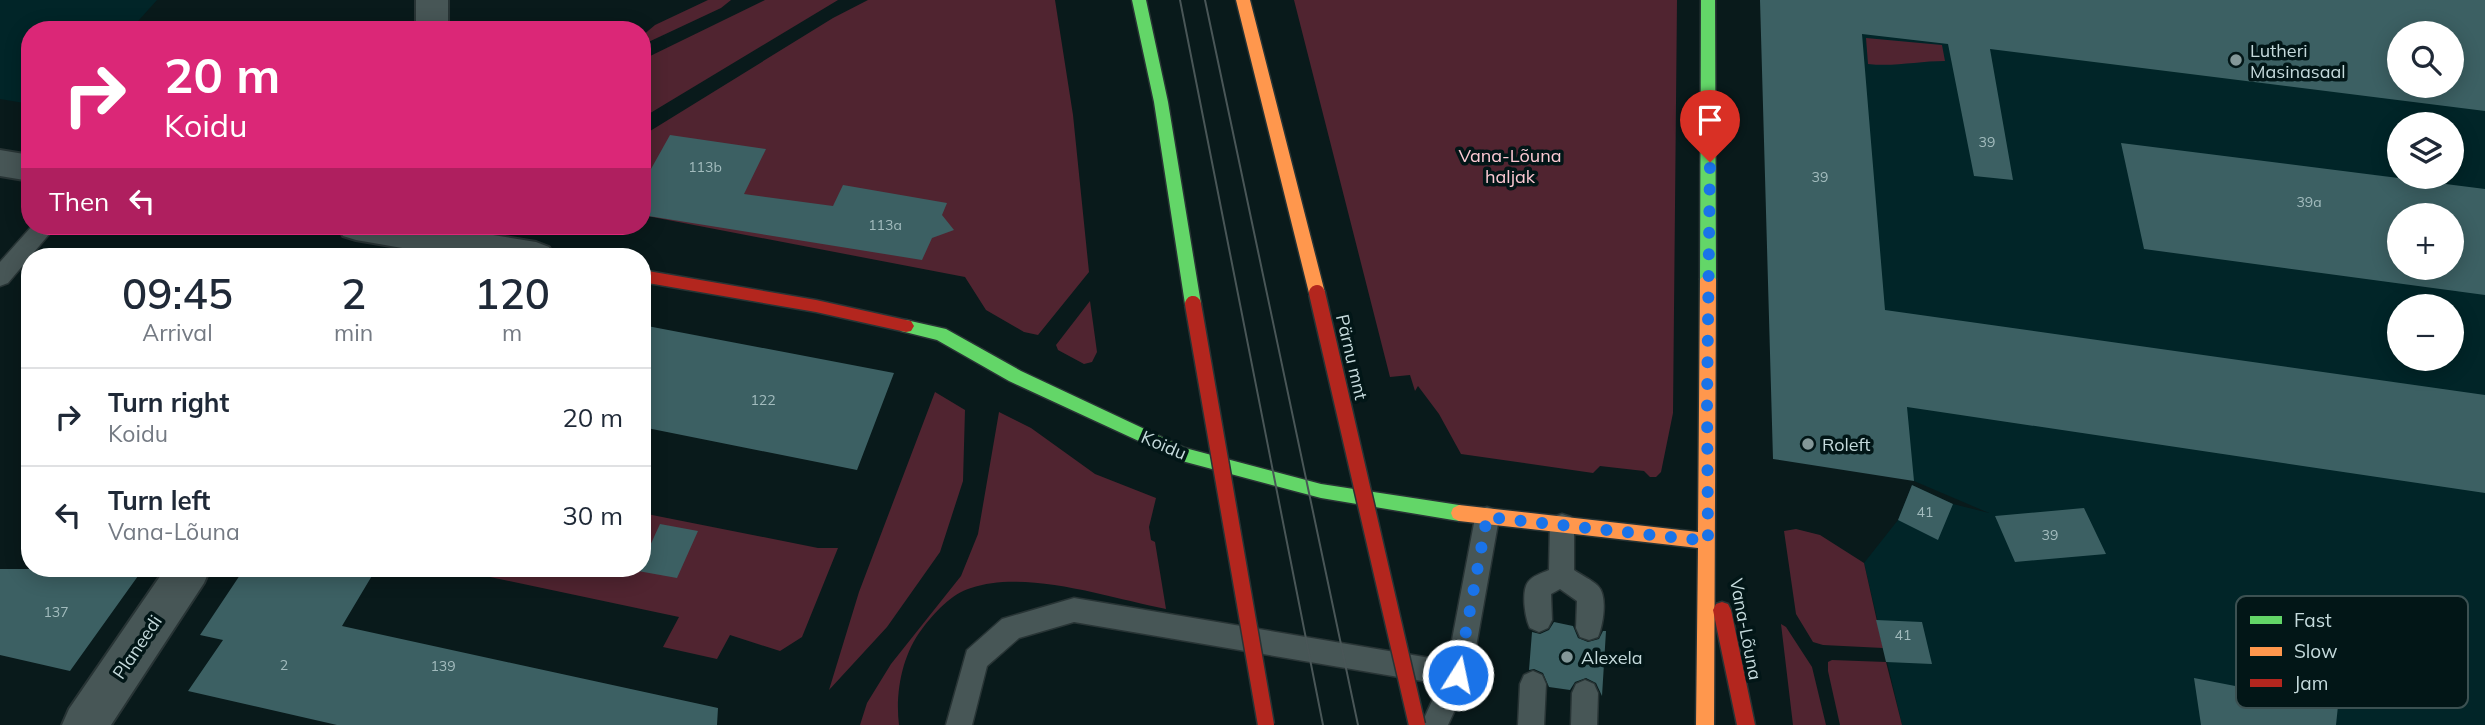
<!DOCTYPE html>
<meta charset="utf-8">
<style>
body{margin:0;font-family:Mulish,sans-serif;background:#f2f2f3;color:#1f2937;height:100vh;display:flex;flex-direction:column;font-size:26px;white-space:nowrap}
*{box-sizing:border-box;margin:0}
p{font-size:23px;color:#747a83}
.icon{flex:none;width:38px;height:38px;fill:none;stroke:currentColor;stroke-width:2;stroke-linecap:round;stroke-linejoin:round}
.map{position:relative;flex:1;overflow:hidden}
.panel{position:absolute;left:21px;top:248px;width:630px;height:329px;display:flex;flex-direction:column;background:#fff;border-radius:28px;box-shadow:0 4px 18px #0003}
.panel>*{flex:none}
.top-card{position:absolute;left:21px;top:21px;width:630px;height:214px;border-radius:28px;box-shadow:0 4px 18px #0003;background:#db2777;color:#fff;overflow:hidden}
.controls{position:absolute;left:2387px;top:21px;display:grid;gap:14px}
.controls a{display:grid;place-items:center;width:77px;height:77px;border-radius:50%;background:#fff;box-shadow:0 4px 18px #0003;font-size:35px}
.pin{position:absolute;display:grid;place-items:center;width:60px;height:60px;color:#fff;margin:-72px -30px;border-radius:50% 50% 50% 0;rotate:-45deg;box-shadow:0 0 7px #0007}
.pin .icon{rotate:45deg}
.me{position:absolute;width:77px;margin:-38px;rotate:10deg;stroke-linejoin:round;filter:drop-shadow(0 0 5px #0008)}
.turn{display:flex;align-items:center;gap:24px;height:147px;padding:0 28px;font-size:32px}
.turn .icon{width:91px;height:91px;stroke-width:2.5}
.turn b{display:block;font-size:49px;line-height:60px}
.then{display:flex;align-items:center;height:66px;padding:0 28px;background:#0003;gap:14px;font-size:26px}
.eta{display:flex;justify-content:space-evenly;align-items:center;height:119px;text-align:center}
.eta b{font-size:42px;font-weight:600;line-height:49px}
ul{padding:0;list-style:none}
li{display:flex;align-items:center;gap:21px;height:98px;padding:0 28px;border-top:2px solid #e0e1e3}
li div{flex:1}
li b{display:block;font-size:26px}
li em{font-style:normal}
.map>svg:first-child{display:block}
</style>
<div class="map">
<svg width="2485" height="725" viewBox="0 0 2485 725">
<rect width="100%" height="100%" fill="#091a1b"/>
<!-- built -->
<path fill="#012528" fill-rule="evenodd" d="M 0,0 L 157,0 L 130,30 L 30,30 L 30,104 L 0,99 Z
M 1760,0 L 2485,0 L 2485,725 L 1902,725 L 1864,563 L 1898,520 L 1912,485 L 1953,504 L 1989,513 L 1914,481 ZM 2399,33 L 2452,33 L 2452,86 L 2399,86 ZM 2399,124 L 2452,124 L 2452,177 L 2399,177 ZM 2399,215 L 2452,215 L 2452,268 L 2399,268 ZM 2399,306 L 2452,306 L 2452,359 L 2399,359 Z"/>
<!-- green -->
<path fill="#502430" d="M 708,0 L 731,0 L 721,8 L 642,45 L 642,36 L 655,25 Z
M 765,0 L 838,0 L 642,118 L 642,60 Z
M 868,0 L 1055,0 L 1073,115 L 1089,272 L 1038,335 L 1024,332 L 986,310 L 965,277 L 642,215 L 642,136 L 833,18 Z
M 1294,0 L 1677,0 L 1673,413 L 1661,472 L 1656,477 L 1650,477 L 1644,471 L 1600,466 L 1593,473 L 1461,454 L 1439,414 L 1418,386 L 1415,391 L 1410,375 L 1390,377 Z
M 1866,38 L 1942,45 L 1945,61 C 1919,61 1894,67 1868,64 Z
M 1090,301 L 1097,352 L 1092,362 L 1084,364 L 1058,350 L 1056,345 Z
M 935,392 L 965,410 L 963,481 L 940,552 L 887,627 L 829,690 L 859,592 Z
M 999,412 L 1031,428 L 1095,474 L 1156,498 L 1149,527 L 1151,540 L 1155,542 L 1166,609 C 1110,598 1026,569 971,588 C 951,594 935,612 922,629 C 902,655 895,693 899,725 L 860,725 L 867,703 L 891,664 L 961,576 L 978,534 Z
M 642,513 L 818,548 L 838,548 L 802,637 L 780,651 L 730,635 L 717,659 L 663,647 L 679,617 L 452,569 L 642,569 Z
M 1796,529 L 1820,535 L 1864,563 L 1883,648 L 1823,645 L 1813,642 L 1796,614 L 1784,531 Z
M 1781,624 L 1786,627 L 1812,667 L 1826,725 L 1793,725 Z
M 1832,660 L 1886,662 L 1902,725 L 1840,725 L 1828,671 L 1828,662 Z"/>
<!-- building -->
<path fill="#3c6063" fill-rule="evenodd" d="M 1760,0 L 2485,0 L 2485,111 L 1990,49 L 2013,180 L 1974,176 L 1948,44 L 1862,34 L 1885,310 L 2485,395 L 2485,493 L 1907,407 L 1914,481 L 1773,459 ZM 2399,33 L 2452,33 L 2452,86 L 2399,86 Z
M 670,135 L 766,149 L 744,194 L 833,206 L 843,185 L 947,203 L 942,215 L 954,230 L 932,238 L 922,260 L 642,215 L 642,185 Z
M 2121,143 L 2485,189 L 2485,295 L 2144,249 ZM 2399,215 L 2452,215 L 2452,268 L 2399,268 Z
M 642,325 L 894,373 L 857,470 L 642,427 Z
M 1912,485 L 1953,504 L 1938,540 L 1898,520 Z
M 2084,508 L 2106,554 L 2015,562 L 1995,516 Z
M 660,524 L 698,531 L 677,578 L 638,571 L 642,569 L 642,563 Z
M 0,569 L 143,569 L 70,671 L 0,655 Z
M 244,569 L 376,569 L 342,626 L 718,708 L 717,725 L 337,725 L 188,691 L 223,640 L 200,635 Z
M 1876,620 L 1922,622 L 1932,664 L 1886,662 Z
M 1554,622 L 1573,626 L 1578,638 L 1588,642 L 1599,639 L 1603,631 L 1606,631 L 1602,696 L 1596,683 L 1586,678 L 1575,682 L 1570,690 L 1549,687 L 1543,673 L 1534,669 L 1529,670 L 1532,632 L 1540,634 L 1549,630 Z
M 2194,678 L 2338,706 L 2336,725 L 2201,725 Z"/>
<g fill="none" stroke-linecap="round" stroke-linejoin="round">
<defs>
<path id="lane" d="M 32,226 L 56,226 L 8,283 L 0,286 L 0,262 Z
M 1487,507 L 1496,510 L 1499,518 L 1471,675 L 1448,725 L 1421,725 L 1440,684 L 1074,622 L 1019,638 L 987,666 L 972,725 L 946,725 L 967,650 L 1002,619 L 1074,598 L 1448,661 L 1475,518 L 1478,510 Z
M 1562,514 L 1571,517 L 1574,525 L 1574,570 C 1581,575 1592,580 1598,586 C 1608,596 1603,625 1598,637 L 1589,640 L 1580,637 L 1576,628 L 1577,601 L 1560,589 L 1551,594 L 1552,620 L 1548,628 L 1539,632 L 1530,628 C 1525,618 1521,592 1528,582 C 1532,576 1542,573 1549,570 L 1550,525 L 1553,517 Z
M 1533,671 L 1542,675 L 1546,684 L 1544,725 L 1518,725 L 1520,684 L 1524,675 Z
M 1585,680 L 1594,684 L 1598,693 L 1597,725 L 1571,725 L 1572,693 L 1576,684 Z"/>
<path id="street" d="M 416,0 L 448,0 L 448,30 L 416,30 Z
M 0,150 L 30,155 L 30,181 L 0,176 Z
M 338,226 L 438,226 L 536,242 L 549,247 L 554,257 L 454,257 L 356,240 L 343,236 Z
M 165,569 L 210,569 L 204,583 L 111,725 L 62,725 L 69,709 Z"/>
<path id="fast" d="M 1132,0 L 1146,0 L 1168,102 L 1201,304 L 1198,308 L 1188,308 L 1185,304 L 1154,102 Z
M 1701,0 L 1715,0 L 1716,279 L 1708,285 L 1700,279 Z
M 906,320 L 946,329 L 1021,371 L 1185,448 L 1321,484 L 1459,505 L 1465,508 L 1467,513 L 1465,518 L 1459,521 L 1321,498 L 1182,461 L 1009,381 L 937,340 L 901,331 L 898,326 L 901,321 Z"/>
<path id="slow" d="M 1236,0 L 1250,0 L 1325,293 L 1322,297 L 1312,297 L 1309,293 Z
M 1708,273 L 1716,279 L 1714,725 L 1696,725 L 1698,548 L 1459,521 L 1453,518 L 1451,513 L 1453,508 L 1459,505 L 1698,532 L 1700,279 Z"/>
<path id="jam" d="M 642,270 L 816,300 L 906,320 L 911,321 L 914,326 L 911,331 L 906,332 L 816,312 L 642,282 Z
M 1722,602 L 1728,604 L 1731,610 L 1755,725 L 1737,725 L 1713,610 L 1716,604 Z"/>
</defs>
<!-- lane casing -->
<use href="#lane" stroke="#283435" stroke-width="3"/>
<!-- street casing -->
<use href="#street" stroke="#283435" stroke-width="4"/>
<!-- fast casing -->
<use href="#fast" stroke="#283435" stroke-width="3"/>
<!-- slow casing -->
<use href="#slow" stroke="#283435" stroke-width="3"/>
<!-- jam casing -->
<use href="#jam" stroke="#283435" stroke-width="3"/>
<!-- lane -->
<use href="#lane" fill="#475656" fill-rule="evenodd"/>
<!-- street -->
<use href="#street" fill="#475656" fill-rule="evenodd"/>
<!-- fast -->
<use href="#fast" fill="#63d668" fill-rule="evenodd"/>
<!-- slow -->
<use href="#slow" fill="#ff974d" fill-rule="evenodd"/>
<!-- jam -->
<use href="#jam" fill="#b3261e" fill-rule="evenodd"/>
<!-- tram -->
<path stroke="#495657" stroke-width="2" d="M 1180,0 L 1323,725
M 1205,0 L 1358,725"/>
<defs>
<path id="jam-bridge" d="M 1317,293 L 1417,725
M 1193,304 L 1266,725"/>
</defs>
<!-- jam-bridge casing -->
<use href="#jam-bridge" stroke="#283435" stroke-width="19" stroke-linecap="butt"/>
<!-- jam-bridge -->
<use href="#jam-bridge" stroke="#b3261e" stroke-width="16"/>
</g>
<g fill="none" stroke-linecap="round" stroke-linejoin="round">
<!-- route -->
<path stroke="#1a73e8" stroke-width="12" stroke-dasharray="0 21.6" d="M 1458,675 L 1487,517 L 1708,541 L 1707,403 L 1710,162"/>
</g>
<!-- markers -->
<g fill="#839798" stroke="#021617" stroke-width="2.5">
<circle cx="2236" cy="60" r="7"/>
<circle cx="1808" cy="444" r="7"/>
<circle cx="1567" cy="657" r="7"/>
</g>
<g text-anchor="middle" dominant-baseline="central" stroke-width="7" stroke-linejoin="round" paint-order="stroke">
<!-- number labels -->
<g font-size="14" fill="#a3bcbe">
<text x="1987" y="142">39</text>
<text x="705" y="167">113b</text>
<text x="1820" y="177">39</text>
<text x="2309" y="202">39a</text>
<text x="885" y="225">113a</text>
<text x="763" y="400">122</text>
<text x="1925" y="512">41</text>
<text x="2050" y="535">39</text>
<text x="56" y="612">137</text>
<text x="1903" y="635">41</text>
<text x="284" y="665">2</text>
<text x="443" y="666">139</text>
</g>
<!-- poi labels -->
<g font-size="18" fill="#c5dadc" stroke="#021617" text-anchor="start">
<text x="2250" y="50">Lutheri<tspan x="2250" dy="21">Masinasaal</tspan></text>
<text x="1822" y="444">Roleft</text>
<text x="1581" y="657">Alexela</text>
</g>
<!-- park labels -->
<g font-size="18" fill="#fecad4" stroke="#021617">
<text x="1510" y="155">Vana-Lõuna<tspan x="1510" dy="21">haljak</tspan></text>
</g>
<!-- street labels -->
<g font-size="18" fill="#c5dadc" stroke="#021617">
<text transform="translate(1352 357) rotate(77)">Pärnu mnt</text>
<text transform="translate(1164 445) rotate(23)">Koidu</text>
<text transform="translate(1746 629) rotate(79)">Vana-Lõuna</text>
<text transform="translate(137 647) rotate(-56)">Planeedi</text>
</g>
</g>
<!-- legend -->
<rect x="2236" y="596" width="232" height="112" rx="10" fill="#021617" stroke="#3c5152" stroke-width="2"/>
<rect x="2250" y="616" width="32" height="8" fill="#63d668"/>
<rect x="2250" y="647" width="32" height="9" fill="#ff974d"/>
<rect x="2250" y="679" width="32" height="8" fill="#b3261e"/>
<g font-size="19" fill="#c5dadc">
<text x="2294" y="627">Fast</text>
<text x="2294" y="658">Slow</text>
<text x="2294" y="690">Jam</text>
</g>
</svg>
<div class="controls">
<a><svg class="icon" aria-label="search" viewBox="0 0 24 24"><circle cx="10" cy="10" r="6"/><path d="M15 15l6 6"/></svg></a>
<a><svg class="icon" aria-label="layers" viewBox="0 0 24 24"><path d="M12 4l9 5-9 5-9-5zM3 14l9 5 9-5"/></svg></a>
<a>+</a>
<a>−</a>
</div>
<div class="pin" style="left:1710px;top:162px;background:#d93025"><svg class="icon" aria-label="arrive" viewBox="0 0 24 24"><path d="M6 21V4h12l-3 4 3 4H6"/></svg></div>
<svg class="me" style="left:1458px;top:675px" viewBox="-20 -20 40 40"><circle r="17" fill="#1a73e8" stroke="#fff" stroke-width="3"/><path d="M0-11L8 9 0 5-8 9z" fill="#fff"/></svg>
<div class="top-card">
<div class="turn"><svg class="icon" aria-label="right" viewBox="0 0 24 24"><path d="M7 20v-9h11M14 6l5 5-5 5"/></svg><div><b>20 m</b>Koidu</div></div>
<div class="then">Then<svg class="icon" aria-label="left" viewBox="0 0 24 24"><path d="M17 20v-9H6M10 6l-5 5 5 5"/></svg></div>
</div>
<section class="panel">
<div class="eta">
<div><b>09:45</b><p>Arrival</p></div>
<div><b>2</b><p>min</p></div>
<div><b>120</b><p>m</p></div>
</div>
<ul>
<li><svg class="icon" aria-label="right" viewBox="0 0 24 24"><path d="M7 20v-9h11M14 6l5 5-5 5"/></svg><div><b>Turn right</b><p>Koidu</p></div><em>20 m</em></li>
<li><svg class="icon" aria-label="left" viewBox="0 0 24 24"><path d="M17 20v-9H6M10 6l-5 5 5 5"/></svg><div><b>Turn left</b><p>Vana-Lõuna</p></div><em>30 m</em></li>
</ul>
</section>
</div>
